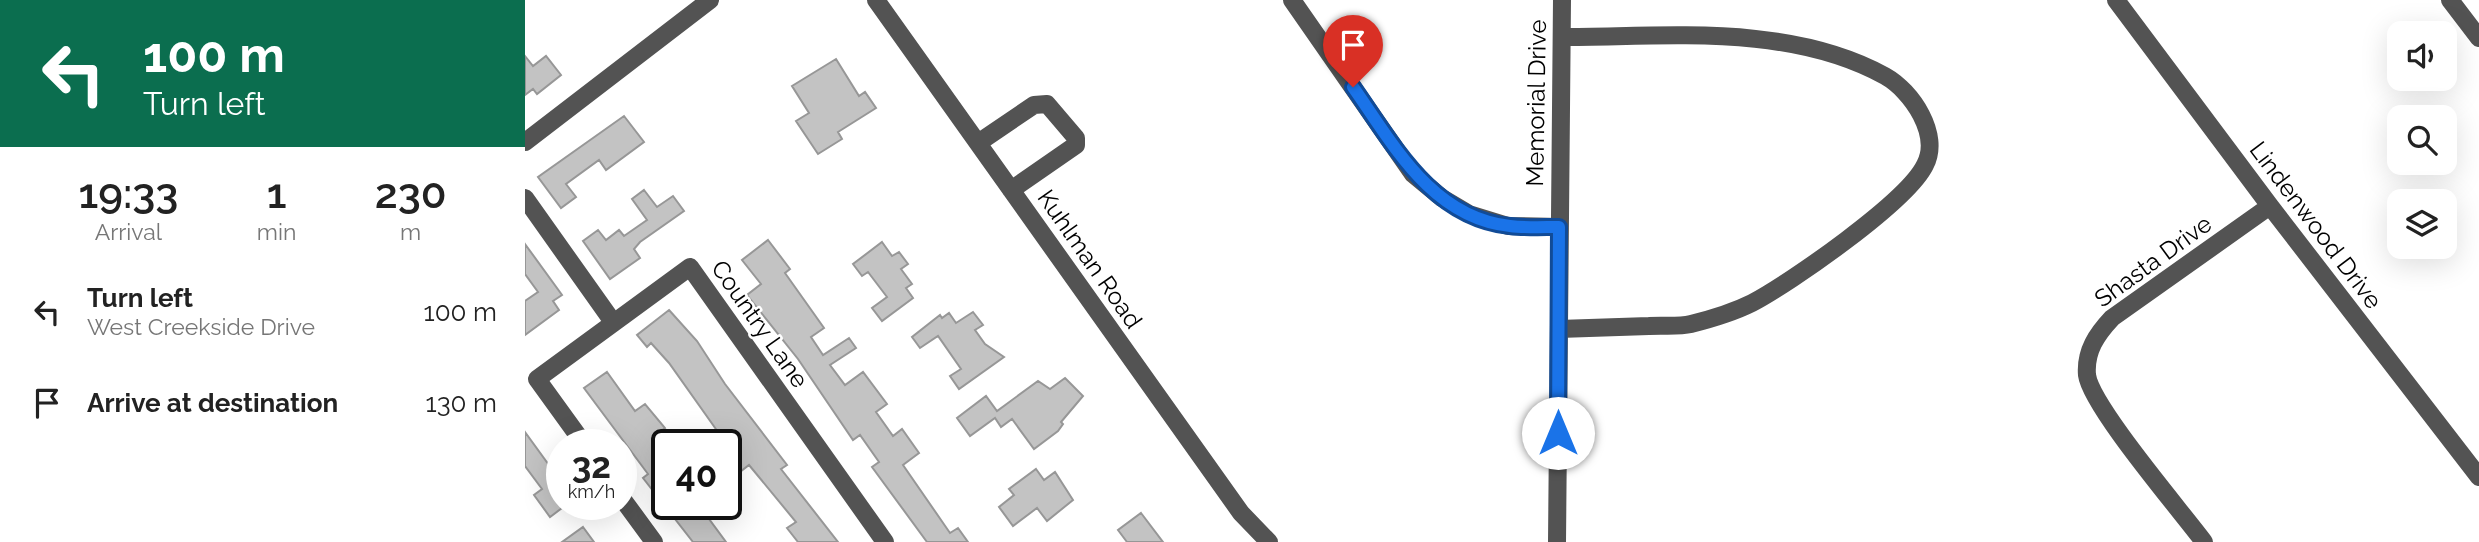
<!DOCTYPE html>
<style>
body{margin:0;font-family:Raleway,sans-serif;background:#f6f6f6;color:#222;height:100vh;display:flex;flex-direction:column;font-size:26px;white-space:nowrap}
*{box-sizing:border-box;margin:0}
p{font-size:23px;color:#767676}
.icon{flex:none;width:38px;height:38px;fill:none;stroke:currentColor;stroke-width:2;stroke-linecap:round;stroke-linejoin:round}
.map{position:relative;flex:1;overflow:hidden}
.side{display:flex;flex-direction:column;background:#fff;width:525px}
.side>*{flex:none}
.guide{background:#0b6e4f;color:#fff;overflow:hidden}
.controls{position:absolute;left:1862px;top:21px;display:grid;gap:14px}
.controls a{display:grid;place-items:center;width:70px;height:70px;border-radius:14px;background:#fff;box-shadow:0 7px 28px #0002;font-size:35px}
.speed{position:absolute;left:21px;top:429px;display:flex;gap:14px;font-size:35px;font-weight:700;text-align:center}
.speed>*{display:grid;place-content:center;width:91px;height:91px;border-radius:50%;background:#fff;box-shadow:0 7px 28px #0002;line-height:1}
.speed small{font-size:18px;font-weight:400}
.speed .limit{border:4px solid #111;border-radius:10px;background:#fff;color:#111}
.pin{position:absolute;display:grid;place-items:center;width:60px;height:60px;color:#fff;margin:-72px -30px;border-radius:50% 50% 50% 0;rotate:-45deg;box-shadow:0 0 7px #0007}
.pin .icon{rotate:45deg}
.me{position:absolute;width:77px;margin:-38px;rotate:0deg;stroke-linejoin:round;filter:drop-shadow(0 0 5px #0008)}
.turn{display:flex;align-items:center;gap:24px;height:147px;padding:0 28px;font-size:32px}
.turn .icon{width:91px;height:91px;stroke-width:2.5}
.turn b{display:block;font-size:49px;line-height:60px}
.eta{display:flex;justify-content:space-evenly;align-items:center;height:119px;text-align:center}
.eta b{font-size:42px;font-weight:600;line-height:49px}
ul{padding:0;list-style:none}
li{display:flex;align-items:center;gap:21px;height:91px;padding:0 28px}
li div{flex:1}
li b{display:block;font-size:26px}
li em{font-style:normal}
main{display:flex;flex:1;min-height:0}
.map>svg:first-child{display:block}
</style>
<main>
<section class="side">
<div class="guide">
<div class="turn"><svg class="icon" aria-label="left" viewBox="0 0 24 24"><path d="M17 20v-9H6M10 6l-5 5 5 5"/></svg><div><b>100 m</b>Turn left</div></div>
</div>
<div class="eta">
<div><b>19:33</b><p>Arrival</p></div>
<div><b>1</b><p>min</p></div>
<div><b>230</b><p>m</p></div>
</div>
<ul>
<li><svg class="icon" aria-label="left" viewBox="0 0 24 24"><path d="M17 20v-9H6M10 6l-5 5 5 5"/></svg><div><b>Turn left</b><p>West Creekside Drive</p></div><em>100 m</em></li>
<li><svg class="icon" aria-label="arrive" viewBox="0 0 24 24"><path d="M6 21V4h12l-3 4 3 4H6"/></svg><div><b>Arrive at destination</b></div><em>130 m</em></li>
</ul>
</section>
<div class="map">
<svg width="1954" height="542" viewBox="0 0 1954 542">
<rect width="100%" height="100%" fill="#fff"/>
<!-- building -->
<path fill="#c3c3c3" stroke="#979797" stroke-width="2" d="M 0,56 L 8,66 L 21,56 L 36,75 L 12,94 L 8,89 L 0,95 Z
M 311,59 L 334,96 L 340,92 L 351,108 L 313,132 L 317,139 L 293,154 L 271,121 L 284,113 L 267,86 Z
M 99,116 L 119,142 L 81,170 L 74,160 L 41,184 L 51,197 L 36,208 L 13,177 Z
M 119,190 L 132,207 L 148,196 L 159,211 L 115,242 L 109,249 L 115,258 L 85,279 L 58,241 L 73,230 L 81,240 L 94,230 L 99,236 L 122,220 L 107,199 Z
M 243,240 L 265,269 L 260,273 L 299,328 L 286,337 L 298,355 L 324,338 L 331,348 L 305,365 L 320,385 L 338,372 L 362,404 L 351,412 L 368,436 L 377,429 L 394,453 L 378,465 L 425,533 L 433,528 L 443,542 L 402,542 L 347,467 L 354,462 L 335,435 L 328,440 L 273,359 L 222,295 L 236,284 L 217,260 Z
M 357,242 L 367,256 L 374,252 L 383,264 L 376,269 L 387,284 L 381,288 L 388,298 L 357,321 L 347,308 L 362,297 L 343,272 L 337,276 L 328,264 Z
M 0,244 L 37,295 L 28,301 L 34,310 L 0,335 L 0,301 L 13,292 L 0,274 Z
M 144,310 L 172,341 L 200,384 L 262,465 L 256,469 L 313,542 L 273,542 L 262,528 L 271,522 L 224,465 L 201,483 L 201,463 L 210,456 L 144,363 L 126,343 L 122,347 L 112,335 Z
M 448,312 L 458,325 L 450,330 L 460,344 L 479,357 L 434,389 L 425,376 L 436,369 L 413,336 L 395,348 L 387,337 L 415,315 L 417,318 L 424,313 L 431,323 Z
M 82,372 L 110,411 L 120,404 L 140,428 L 127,438 L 142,456 L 142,504 L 173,504 L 201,542 L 168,542 L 118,478 L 123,474 L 59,388 Z
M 540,378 L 558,396 L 536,422 L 538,424 L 533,431 L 509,449 L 487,419 L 476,427 L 470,418 L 445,436 L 432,418 L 461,396 L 472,411 L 513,381 L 525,389 Z
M 0,432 L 37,483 L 37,508 L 25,517 L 9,495 L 17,489 L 0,466 Z
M 511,469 L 519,480 L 530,472 L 548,500 L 522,521 L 512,508 L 488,526 L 474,507 L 489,495 L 484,489 Z
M 616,513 L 638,542 L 602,542 L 593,530 Z
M 58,527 L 69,542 L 37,542 Z"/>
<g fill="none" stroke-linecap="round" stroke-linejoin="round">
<!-- minor -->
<path stroke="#535353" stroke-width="18" d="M 351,0 L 716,513 L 744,542
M 767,0 L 888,174 L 917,198 L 944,214 L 983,226 L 1034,227
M 1591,0 L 1745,206 L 1954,477
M 1925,0 L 1954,38
M 0,142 L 185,0
M 453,143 L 509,105 L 522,104 L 551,138 L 551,145 L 486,190
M 0,198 L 88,322
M 1034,329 C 1064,328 1094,327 1124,326 C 1138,325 1153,327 1166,324 C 1186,319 1209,312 1227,303 C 1265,283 1382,202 1400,165 C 1416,135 1387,91 1360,76 C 1264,23 1142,37 1037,37
M 59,444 L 12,379 L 165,267 L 360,542
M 96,497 L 129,542
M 1032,542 L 1037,0
M 1679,542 C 1656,511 1566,406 1562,375 C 1560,351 1572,334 1587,318 L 1745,206"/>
</g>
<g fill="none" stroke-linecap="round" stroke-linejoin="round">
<defs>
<path id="route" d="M 828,87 C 868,144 907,218 985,226 C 1001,228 1018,227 1034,227 L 1033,433"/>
</defs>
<!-- route casing -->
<use href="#route" stroke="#114b97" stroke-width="18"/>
<!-- route -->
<use href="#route" stroke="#1a73e8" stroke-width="12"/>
</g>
<g text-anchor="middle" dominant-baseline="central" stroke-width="5" stroke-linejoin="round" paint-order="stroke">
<!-- street labels -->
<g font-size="24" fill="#000" stroke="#fff">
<text transform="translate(1011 103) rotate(-89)">Memorial Drive</text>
<text transform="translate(1791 225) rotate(53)">Lindenwood Drive</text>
<text transform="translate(565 259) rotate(55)">Kuhlman Road</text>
<text transform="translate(1628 261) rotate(-36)">Shasta Drive</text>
<text transform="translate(235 324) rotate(55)">Country Lane</text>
</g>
</g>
</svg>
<div class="controls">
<a><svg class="icon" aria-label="sound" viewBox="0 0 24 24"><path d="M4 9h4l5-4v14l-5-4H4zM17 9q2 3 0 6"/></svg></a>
<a><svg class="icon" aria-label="search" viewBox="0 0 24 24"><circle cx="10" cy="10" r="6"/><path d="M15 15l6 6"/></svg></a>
<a><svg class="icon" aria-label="layers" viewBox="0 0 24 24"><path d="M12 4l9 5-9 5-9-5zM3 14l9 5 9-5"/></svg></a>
</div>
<div class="speed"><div>32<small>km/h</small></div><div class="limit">40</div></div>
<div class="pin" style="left:828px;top:87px;background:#d93025"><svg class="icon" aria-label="arrive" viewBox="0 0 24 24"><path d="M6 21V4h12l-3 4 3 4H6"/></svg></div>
<svg class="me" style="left:1033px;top:433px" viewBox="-20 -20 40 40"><circle r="19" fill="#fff"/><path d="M0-13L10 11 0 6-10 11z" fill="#1a73e8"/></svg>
</div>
</main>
